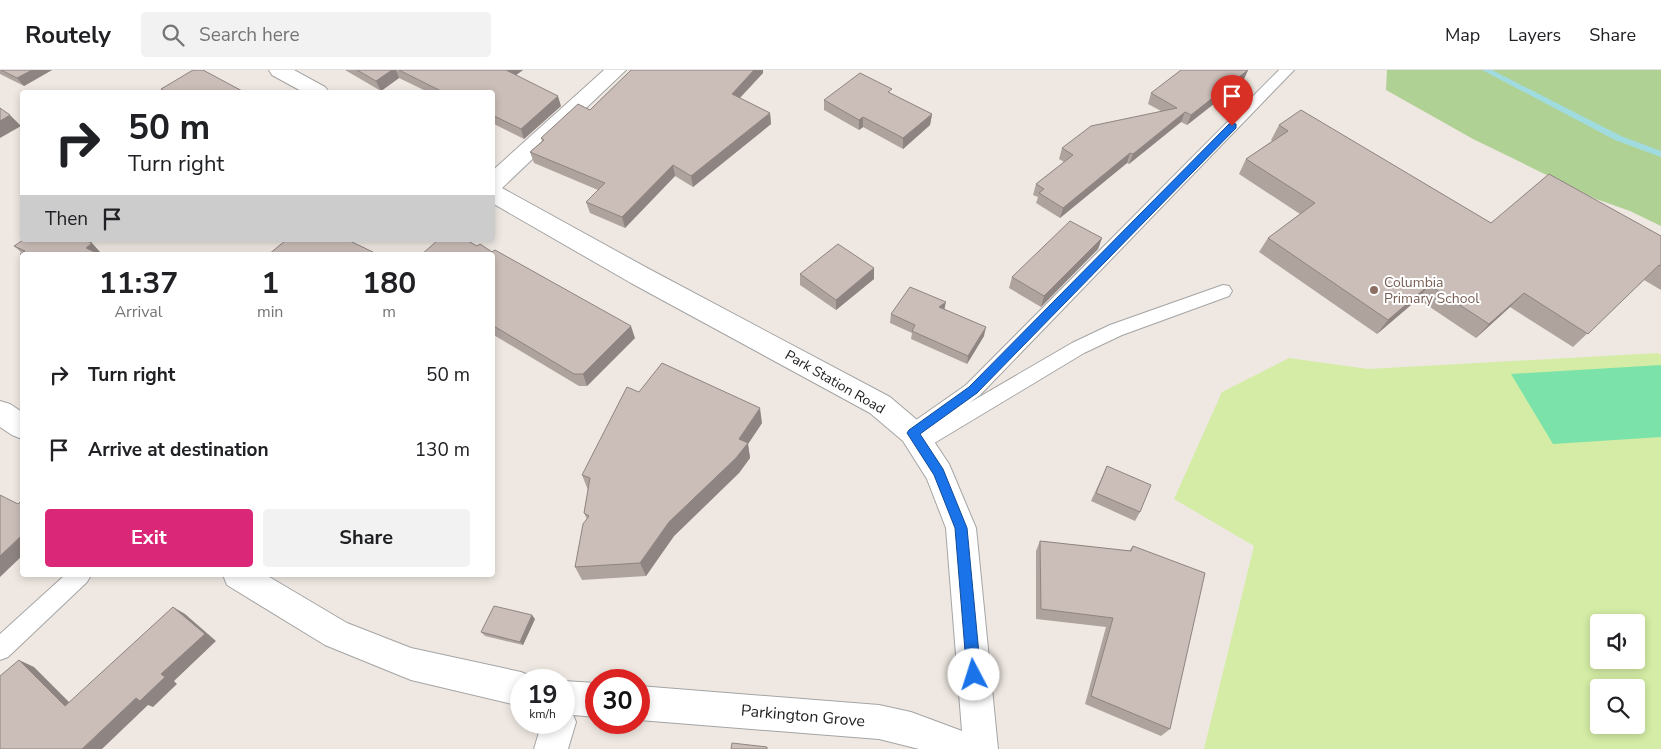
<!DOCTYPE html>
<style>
body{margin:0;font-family:"Nunito Sans",sans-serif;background:#f2f2f2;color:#202124;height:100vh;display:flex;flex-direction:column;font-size:19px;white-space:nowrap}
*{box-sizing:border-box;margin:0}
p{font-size:16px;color:#757577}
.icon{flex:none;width:28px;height:28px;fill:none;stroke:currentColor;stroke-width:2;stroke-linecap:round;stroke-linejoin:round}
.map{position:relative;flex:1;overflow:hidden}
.drawer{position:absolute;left:20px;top:182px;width:475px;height:325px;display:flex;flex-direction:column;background:#fff;border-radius:5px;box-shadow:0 2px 8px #0003}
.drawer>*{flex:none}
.hud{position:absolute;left:20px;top:20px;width:475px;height:152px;border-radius:5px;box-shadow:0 2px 8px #0003;background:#fff;color:#202124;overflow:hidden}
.controls{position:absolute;left:1590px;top:544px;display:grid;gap:10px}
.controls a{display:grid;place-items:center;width:55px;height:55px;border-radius:5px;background:#fff;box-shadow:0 2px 8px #0003;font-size:25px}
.speed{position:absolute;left:510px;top:599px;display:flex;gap:10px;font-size:25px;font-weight:700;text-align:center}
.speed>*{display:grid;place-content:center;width:65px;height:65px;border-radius:50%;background:#fff;box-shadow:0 2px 8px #0003;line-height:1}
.speed small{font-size:12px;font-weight:400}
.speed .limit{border:8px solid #d22;background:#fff;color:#111}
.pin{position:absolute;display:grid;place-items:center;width:42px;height:42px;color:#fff;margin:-51px -21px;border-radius:50% 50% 50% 0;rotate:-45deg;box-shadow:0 0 5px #0007}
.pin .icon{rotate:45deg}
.me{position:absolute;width:55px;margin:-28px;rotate:355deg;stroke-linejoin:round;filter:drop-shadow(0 0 4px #0008)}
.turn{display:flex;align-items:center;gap:18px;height:105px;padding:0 25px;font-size:22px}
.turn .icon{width:65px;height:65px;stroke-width:2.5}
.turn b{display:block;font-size:35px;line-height:42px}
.then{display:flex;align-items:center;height:48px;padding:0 25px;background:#0003;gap:10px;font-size:19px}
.eta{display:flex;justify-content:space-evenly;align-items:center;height:85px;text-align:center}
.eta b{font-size:30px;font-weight:700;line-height:35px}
.primary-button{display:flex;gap:10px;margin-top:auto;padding:10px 25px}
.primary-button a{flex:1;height:58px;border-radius:5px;background:#db2777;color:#fff;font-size:20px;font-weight:700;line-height:58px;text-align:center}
.primary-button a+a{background:#f2f2f2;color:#202124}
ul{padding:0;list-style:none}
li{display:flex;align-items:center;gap:15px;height:75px;padding:0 25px}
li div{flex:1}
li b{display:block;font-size:19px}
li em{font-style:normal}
header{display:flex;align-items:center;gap:30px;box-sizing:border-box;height:70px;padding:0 25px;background:#fff;border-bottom:1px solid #e0e0e0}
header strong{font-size:24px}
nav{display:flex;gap:28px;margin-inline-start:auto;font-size:18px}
.search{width:350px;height:45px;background:#f2f2f2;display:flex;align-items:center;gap:12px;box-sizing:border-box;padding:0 18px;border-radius:5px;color:#757577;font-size:19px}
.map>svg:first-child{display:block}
</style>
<header>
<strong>Routely</strong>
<div class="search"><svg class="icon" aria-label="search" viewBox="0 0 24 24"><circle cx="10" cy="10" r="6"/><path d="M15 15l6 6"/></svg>Search here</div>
<nav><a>Map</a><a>Layers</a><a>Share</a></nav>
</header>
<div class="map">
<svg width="1661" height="679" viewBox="0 0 1661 679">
<rect width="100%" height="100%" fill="#efe8e2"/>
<!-- grass -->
<path fill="#d4eca5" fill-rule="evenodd" d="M 1658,283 L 1661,285 L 1661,679 L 1204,679 L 1254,476 L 1174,429 L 1222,322 L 1289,288 L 1368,299 ZM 1599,552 L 1636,552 L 1636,590 L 1599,590 ZM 1599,618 L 1636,618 L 1636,655 L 1599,655 Z"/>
<!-- forest -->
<path fill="#b0d194" d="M 1387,0 L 1661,0 L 1661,156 L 1630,141 L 1596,129 L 1473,69 L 1386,20 Z"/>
<!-- pitch -->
<path fill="#7be3a9" d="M 1661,295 L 1661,367 L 1553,374 L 1511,304 Z"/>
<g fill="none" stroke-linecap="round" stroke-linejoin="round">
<!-- stream -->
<path fill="#a0dbdf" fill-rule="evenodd" d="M 1482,0 L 1492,0 L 1621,66 L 1661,81 L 1661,87 L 1615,70 Z"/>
<defs>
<path id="lane" d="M 1279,0 L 1294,0 L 980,325 L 969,333 L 1072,273 L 1110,255 L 1223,215 L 1229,216 L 1232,221 L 1229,226 L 1122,265 L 1084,283 L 926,378 L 919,380 L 912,378 L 910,370 L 906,369 L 903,363 L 906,357 L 966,315 Z
M 65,505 L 91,505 L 87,512 L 8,587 L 0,590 L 0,564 Z"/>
<path id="street" d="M 269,0 L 294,0 L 325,17 L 329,22 L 303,22 L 272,5 Z
M 604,0 L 626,0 L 502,118 L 649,199 L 890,327 L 923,355 L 949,394 L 976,458 L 998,679 L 919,679 L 879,669 L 639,650 L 639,616 L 879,635 L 911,642 L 962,661 L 946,458 L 927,409 L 903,371 L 870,343 L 631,213 L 492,133 L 492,101 Z
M 0,331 L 10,334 L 22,342 L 22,369 L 12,365 L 0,357 Z
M 223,505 L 266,505 L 347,553 L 411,578 L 521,602 L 533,607 L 534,610 L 521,610 L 521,636 L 411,610 L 325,575 L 227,515 Z
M 564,611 L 596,613 L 596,647 L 573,645 L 576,652 L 568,679 L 534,679 L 542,652 L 564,652 Z"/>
</defs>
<!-- lane casing -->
<use href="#lane" stroke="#a4a4a4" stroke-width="2"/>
<!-- street casing -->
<use href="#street" stroke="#a4a4a4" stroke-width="2"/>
<!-- lane -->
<use href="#lane" fill="#fff" fill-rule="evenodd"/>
<!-- street -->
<use href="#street" fill="#fff" fill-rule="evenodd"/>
</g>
<!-- wall -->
<path fill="#afa39e" d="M 0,0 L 52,0 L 24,16 L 0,4 Z
M 345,0 L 523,0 L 516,5 L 561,36 L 524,69 L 492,53 L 492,22 L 428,22 L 399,8 L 381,21 Z
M 631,0 L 763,0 L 763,3 L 740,28 L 770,43 L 771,54 L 693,117 L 675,106 L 625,158 L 590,143 L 586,132 L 598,120 L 534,93 L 530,82 L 542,71 L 541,68 L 590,40 Z
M 1248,0 L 1243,11 L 1187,55 L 1181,52 L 1129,94 L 1127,93 L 1060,148 L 1036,133 L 1038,127 L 1033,125 L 1036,114 L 1064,92 L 1059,89 L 1062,78 L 1161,41 L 1148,34 L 1151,23 Z
M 891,24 L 932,44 L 930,55 L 903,79 L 863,57 L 859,60 L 824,40 L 824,30 Z
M 1279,55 L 1491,153 L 1661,166 L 1661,220 L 1644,210 L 1573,277 L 1510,237 L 1476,268 L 1418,229 L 1377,264 L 1259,182 L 1268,168 L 1300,144 L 1239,104 L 1246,89 L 1272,71 L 1271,70 Z
M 1102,168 L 1098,179 L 1041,237 L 1009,218 L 1012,207 Z
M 277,170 L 348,170 L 283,172 Z
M 14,176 L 101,183 L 98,185 L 22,185 L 22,186 L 20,184 L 22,183 Z
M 477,176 L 492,182 L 635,268 L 587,316 L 579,316 L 492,264 L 492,185 Z
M 874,198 L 874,209 L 836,240 L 800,215 L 800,204 Z
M 945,239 L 984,266 L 967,294 L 911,269 L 912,263 L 890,253 L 891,244 Z
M 639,322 L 762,353 L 748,374 L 750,388 L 739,403 L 674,466 L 646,506 L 582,510 L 575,497 L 587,449 L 584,443 L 588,420 L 582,405 Z
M 1107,396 L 1140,442 L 1135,451 L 1091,431 Z
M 1040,471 L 1129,481 L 1133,476 L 1170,659 L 1161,666 L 1085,634 L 1106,557 L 1036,549 L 1036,481 Z
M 535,549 L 523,575 L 485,566 L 481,562 Z"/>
<!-- shaded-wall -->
<path fill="#8e8481" d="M 32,0 L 52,0 L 24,16 L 17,8 Z
M 392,0 L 396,0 L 399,8 L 381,21 L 376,11 Z
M 506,0 L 523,0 L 509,10 Z
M 754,0 L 763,0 L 763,3 L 733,35 L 732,24 Z
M 1248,0 L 1243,11 L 1187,55 L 1191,45 Z
M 558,26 L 561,36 L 524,69 L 521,59 Z
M 1185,42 L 1181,52 L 1129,94 L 1133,84 Z
M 770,43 L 771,54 L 693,117 L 691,106 Z
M 932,44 L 930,55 L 903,79 L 903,68 Z
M 10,45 L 21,56 L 0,68 L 0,51 Z
M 863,47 L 863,57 L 859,60 L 859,50 Z
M 1130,83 L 1127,93 L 1060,148 L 1063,138 Z
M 673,95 L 675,106 L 625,158 L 622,147 Z
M 1102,168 L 1098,179 L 1041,237 L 1044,226 Z
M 92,173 L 101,183 L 99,185 L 93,185 L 86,178 Z
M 874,198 L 874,209 L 836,240 L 836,230 Z
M 1429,215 L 1418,229 L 1377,264 L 1388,250 Z
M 1524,223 L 1510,237 L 1476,268 L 1489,254 Z
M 946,232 L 944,241 L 939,237 Z
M 631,256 L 635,268 L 587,316 L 583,304 Z
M 986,257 L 984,266 L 967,294 L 968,286 Z
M 760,338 L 762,353 L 748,374 L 750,388 L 739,403 L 674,466 L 646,506 L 640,493 L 669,452 L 739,369 Z
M 22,465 L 22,486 L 0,507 L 0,486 Z
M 173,537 L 185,544 L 216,571 L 174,611 L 177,614 L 153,637 L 148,635 L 102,679 L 82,679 L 161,604 Z
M 532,545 L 535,549 L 523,575 L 520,572 Z
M 19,590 L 34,597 L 79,642 L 65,636 Z"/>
<!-- building -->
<path fill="#cbbdb8" stroke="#8e8481" d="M 1,0 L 32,0 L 17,8 Z
M 193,0 L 203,0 L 244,22 L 166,22 L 167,22 L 161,19 Z
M 357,0 L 392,0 L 376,11 Z
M 399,0 L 506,0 L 558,26 L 521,59 L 492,45 L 492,22 L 443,22 Z
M 631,0 L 754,0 L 732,24 L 770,43 L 691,106 L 673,95 L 622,147 L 586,132 L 605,113 L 530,82 L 544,70 L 541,68 L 578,34 L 590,40 Z
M 1181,0 L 1248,0 L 1191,45 L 1185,42 L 1133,84 L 1130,83 L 1063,138 L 1039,123 L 1044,119 L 1036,114 L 1073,85 L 1062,78 L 1091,56 L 1177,38 L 1151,23 Z
M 860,3 L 892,19 L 888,22 L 932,44 L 903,68 L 863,47 L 859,50 L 824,30 Z
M 0,38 L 10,45 L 0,51 Z
M 1301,40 L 1491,153 L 1549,104 L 1661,166 L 1661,196 L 1659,195 L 1588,264 L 1524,223 L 1489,254 L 1429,215 L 1388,250 L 1268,168 L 1315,133 L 1246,89 L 1288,61 L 1279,55 Z
M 1070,151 L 1102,168 L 1044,226 L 1012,207 Z
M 23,170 L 84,170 L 92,173 L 86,178 L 97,183 L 94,185 L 22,185 L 20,184 L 25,181 L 14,176 Z
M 286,170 L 348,170 L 379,185 L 268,185 Z
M 438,170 L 466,170 L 477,176 L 480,174 L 492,182 L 495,180 L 631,256 L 583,304 L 574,304 L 492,255 L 492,185 L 421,185 Z
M 838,174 L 874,198 L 836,230 L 800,204 Z
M 910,217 L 946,232 L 939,237 L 986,257 L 968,286 L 912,261 L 915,255 L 891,244 Z
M 662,293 L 760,338 L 739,369 L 748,373 L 736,388 L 669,452 L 640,493 L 575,497 L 583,454 L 589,446 L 584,443 L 590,408 L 582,405 L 627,317 L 639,322 Z
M 1107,396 L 1151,415 L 1140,442 L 1096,423 Z
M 0,425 L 18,434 L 22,430 L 22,465 L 0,486 Z
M 1040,471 L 1131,481 L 1133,476 L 1205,503 L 1170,659 L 1091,626 L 1113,548 L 1041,539 Z
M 494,536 L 532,545 L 520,572 L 481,562 Z
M 173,537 L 205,564 L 161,604 L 165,607 L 140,631 L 136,628 L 82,679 L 0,679 L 0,606 L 19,590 L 65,636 Z
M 732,673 L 767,677 L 767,679 L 731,679 Z"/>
<!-- route -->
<path fill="#1a73e8" stroke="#114b97" d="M 1232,53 L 1236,54 L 1236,58 L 977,323 L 920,364 L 943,399 L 967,458 L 981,605 L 979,610 L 974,612 L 969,610 L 967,605 L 955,458 L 934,405 L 907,363 L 909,360 L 969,317 L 1229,54 Z"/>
<!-- markers -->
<circle fill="#8d6e63" stroke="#fff" stroke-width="2" cx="1374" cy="220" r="5"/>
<g text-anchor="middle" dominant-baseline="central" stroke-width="4" stroke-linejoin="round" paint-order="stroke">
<!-- education labels -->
<g font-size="14" fill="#785e54" stroke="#fff" text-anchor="start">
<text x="1384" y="212">Columbia<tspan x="1384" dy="16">Primary School</tspan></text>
</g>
<!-- street labels -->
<g font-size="14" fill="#1d1d1d" stroke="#fff">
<text transform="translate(835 312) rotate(30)">Park Station Road</text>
</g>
<!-- near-street labels -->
<g font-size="16" fill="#1d1d1d" stroke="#fff">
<text transform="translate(803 646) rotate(5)">Parkington Grove</text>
</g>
</g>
</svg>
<div class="controls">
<a><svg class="icon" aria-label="sound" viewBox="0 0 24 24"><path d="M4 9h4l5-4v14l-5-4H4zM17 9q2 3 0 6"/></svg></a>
<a><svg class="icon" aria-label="search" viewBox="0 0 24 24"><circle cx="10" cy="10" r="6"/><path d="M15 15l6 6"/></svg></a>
</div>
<div class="speed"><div>19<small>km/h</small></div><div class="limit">30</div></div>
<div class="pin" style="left:1232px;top:56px;background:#d93025"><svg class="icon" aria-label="arrive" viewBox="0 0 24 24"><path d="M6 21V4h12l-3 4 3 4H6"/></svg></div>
<svg class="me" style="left:974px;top:605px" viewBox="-20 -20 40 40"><circle r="19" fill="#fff"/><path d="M0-13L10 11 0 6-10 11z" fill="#1a73e8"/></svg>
<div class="hud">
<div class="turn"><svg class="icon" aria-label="right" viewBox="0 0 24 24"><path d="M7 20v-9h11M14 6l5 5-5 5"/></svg><div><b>50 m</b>Turn right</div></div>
<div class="then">Then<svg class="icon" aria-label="arrive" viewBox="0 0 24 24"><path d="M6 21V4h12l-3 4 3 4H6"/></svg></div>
</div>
<section class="drawer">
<div class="eta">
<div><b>11:37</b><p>Arrival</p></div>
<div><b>1</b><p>min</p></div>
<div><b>180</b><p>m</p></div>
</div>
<ul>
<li><svg class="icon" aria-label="right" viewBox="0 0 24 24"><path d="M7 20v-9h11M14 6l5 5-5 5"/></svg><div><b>Turn right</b></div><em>50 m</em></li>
<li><svg class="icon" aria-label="arrive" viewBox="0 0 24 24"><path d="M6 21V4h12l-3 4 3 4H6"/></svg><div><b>Arrive at destination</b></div><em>130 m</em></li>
</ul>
<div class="primary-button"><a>Exit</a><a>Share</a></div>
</section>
</div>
